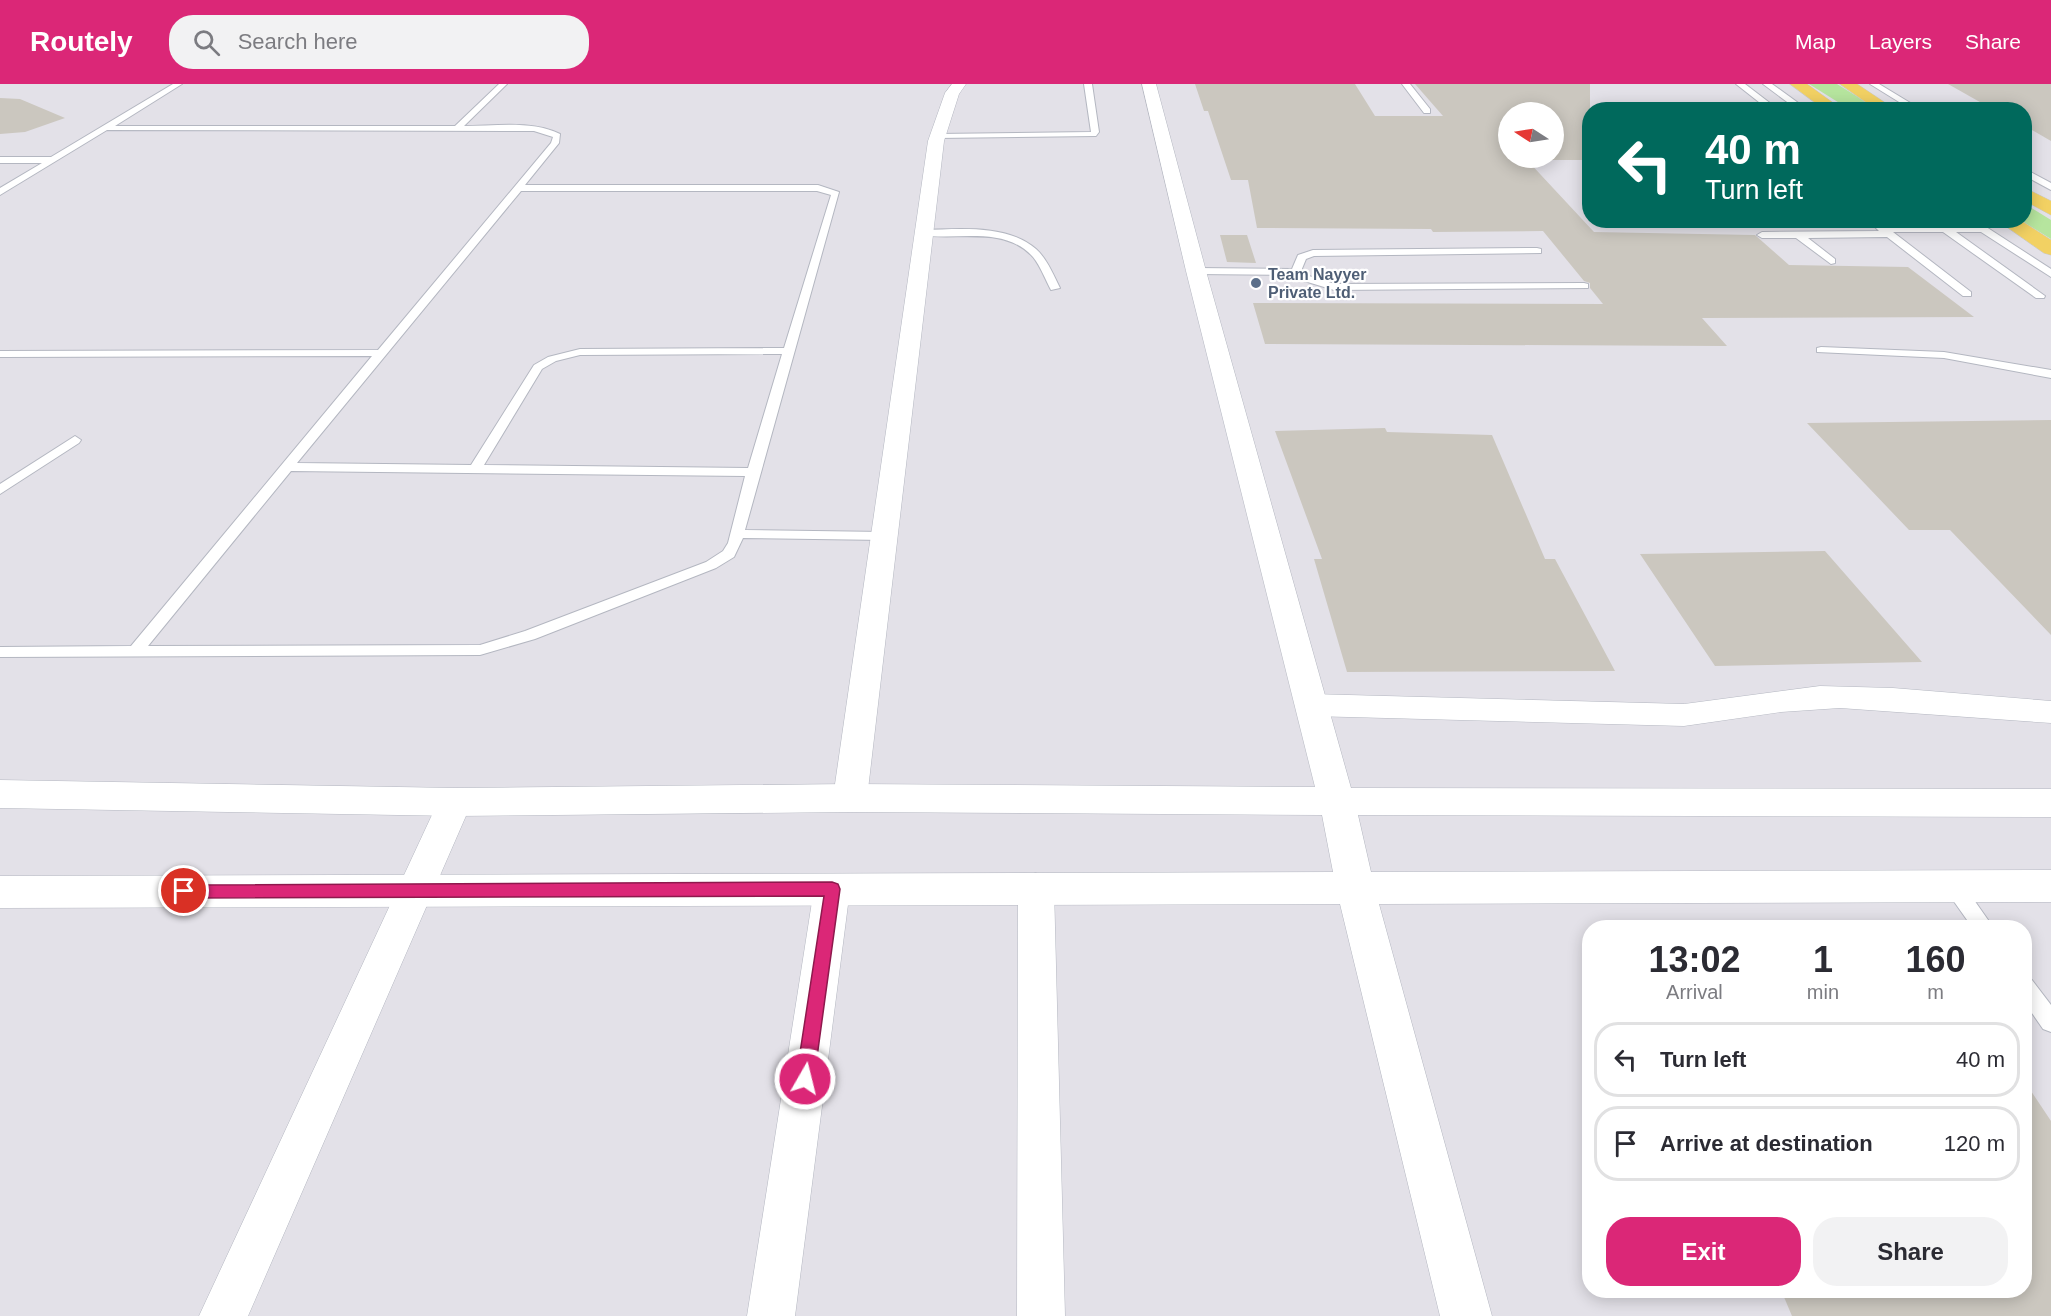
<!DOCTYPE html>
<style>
body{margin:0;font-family:Arial,sans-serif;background:#f2f2f3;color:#2b2b33;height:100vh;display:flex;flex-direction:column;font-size:22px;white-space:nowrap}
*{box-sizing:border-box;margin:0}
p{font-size:20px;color:#7c7c81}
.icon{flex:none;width:33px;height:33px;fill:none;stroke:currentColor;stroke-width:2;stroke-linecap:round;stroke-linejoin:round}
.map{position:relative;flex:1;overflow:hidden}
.side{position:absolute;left:1582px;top:836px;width:450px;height:378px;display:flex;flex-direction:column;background:#fff;border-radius:24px;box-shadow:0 3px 15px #0003}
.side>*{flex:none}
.hud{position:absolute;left:1582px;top:18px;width:450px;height:126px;border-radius:24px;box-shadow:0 3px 15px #0003;background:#00695c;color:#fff;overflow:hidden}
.needle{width:39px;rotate:282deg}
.tools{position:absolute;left:1498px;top:18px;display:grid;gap:12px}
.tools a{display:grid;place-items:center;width:66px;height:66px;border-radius:50%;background:#fff;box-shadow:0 3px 15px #0003;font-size:30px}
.pin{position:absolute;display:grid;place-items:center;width:51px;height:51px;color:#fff;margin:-26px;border:3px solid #fff;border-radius:50%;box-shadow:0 2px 6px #0007}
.me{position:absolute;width:66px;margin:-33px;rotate:8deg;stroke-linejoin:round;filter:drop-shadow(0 0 4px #0008)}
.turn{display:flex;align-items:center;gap:21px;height:126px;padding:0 24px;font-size:27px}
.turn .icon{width:78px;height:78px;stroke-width:2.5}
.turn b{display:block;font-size:42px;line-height:51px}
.eta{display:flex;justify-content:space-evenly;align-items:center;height:102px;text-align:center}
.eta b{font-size:36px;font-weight:600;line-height:42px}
.cta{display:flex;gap:12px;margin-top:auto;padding:12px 24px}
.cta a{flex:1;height:69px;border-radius:24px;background:#db2777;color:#fff;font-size:24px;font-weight:600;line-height:69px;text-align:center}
.cta a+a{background:#f2f2f3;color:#2b2b33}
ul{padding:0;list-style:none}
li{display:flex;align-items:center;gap:18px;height:75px;margin:0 12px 9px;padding:0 12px;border:3px solid #e1e1e2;border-radius:24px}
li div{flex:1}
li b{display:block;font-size:22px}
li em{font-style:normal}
header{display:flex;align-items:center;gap:36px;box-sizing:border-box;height:84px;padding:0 30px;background:#db2777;color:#fff}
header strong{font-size:28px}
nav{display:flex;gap:33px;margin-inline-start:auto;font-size:21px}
.search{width:420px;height:54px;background:#f2f2f3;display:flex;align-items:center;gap:15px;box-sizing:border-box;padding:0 21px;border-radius:24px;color:#7c7c81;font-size:22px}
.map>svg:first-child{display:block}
</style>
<header>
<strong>Routely</strong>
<div class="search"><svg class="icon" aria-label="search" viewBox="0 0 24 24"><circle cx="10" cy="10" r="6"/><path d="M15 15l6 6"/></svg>Search here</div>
<nav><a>Map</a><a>Layers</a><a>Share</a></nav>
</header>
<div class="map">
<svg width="2051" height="1232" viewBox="0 0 2051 1232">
<rect width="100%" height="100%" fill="#efe9e1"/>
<!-- industrial -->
<path fill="#e3e1e8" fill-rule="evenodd" d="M 0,0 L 2051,0 L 2051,1232 L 0,1232 ZM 1590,26 L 2025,26 L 2025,136 L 1590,136 ZM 1509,28 L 1554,28 L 1554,74 L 1509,74 ZM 1590,843 L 2025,843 L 2025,1206 L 1590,1206 Z"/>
<!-- green -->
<path fill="#b6e59e" d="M 1809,0 L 1837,0 L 1877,25 L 1849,25 Z
M 2025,120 L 2051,136 L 2051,155 L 2022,137 L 2025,136 Z"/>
<!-- building -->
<path fill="#cbc7bf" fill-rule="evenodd" d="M 1195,0 L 1355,0 L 1375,32 L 1443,32 L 1415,0 L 1590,0 L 1590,76 L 1527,76 L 1594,148 L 1755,151 L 1789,181 L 1908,183 L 1974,233 L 1702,234 L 1727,262 L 1265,260 L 1253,219 L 1603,220 L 1590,204 L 1590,199 L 1584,197 L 1543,147 L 1433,148 L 1431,145 L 1257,144 L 1248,96 L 1231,96 L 1208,27 L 1204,27 ZM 1509,28 L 1554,28 L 1554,74 L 1509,74 Z
M 1948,0 L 2051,0 L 2051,57 L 2025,42 L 2025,26 L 1994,26 Z
M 0,14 L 20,15 L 65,34 L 25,48 L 0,50 Z
M 1220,151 L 1247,151 L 1256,179 L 1227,178 Z
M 2051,336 L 2051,551 L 1950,446 L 1909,446 L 1807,339 Z
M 1385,344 L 1387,348 L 1492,351 L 1545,475 L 1555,475 L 1615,587 L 1347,588 L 1314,475 L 1322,475 L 1275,347 Z
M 1825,467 L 1922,578 L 1715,582 L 1640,470 Z
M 2025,998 L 2051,1037 L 2051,1232 L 1792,1232 L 1781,1206 L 2025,1206 Z"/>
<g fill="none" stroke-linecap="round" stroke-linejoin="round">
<defs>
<path id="lane" d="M 173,0 L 182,0 L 115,42 L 455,42 L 499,0 L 507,0 L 464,42 C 494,42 533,36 560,50 L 559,59 L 525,101 L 818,101 L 839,108 L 745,446 L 884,448 L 891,452 L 884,456 L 743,454 L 734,473 L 716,484 L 535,555 L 480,571 L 0,573 L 0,563 L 131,562 L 372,272 L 0,273 L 0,267 L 378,266 L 551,59 L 553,53 L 534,47 L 107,46 L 0,111 L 0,104 L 42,79 L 0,79 L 0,73 L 51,73 ZM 521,107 L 817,107 L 831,111 L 784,264 L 580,265 L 548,273 L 534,281 L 471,381 L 297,379 ZM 782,270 L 748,384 L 484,381 L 542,285 L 556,277 L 580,271 ZM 291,387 L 745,392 L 728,459 L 723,467 L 706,478 L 525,547 L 480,561 L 148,562 Z
M 1084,0 L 1092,0 L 1099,48 L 1096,52 L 937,54 L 933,52 L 937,50 L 1091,48 Z
M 1402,0 L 1410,0 L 1430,25 L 1430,29 L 1424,29 Z
M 1736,0 L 1745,0 L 1779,26 L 1769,26 Z
M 1763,0 L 1772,0 L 1808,26 L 1798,26 Z
M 1870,0 L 1879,0 L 1922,26 L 1912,26 Z
M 2025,85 L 2051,99 L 2051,106 L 2025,92 Z
M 1868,136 L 1877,136 L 1885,142 L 1935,142 L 1929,136 L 1940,136 L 1948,142 L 1972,142 L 1969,139 L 1971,137 L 1977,137 L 2051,185 L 2051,193 L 1981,148 L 1956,148 L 2045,212 L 2044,214 L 2036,214 L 1943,148 L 1893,148 L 1971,208 L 1971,212 L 1963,212 L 1887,153 L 1808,154 L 1835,175 L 1835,179 L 1831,180 L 1796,154 L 1762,154 L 1757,151 L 1762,148 L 1879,147 Z
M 924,146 C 959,145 1008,140 1036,165 C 1047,175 1053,190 1060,204 L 1051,206 C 1045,195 1041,183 1033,173 C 1004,141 957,157 921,151 L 921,147 Z
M 1537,164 L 1541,165 L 1541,169 L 1314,172 L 1306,175 L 1301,187 L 1309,192 L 1335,200 L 1584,199 L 1588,200 L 1588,204 L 1334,206 L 1301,196 L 1294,191 L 1196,190 L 1191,187 L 1196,184 L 1292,185 L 1298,171 L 1313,166 Z
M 1821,263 L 1944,268 L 2051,286 L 2051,294 L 1944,274 L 1817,268 L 1817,264 Z
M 75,352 L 81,356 L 79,359 L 0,410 L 0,400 Z
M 1953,794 L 1960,796 L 1993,843 L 1972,843 L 1943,802 L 1946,796 Z
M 2025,893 L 2032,896 L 2051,921 L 2051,948 L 2043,945 L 2025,919 Z"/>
<path id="street" d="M 952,0 L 966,0 L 959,10 L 944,57 L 867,714 L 862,723 L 850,727 L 838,723 L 833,714 L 928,57 L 945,9 Z
M 1820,602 L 1893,604 L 2051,617 L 2051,639 L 1840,624 L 1781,628 L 1684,642 L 1311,632 L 1300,629 L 1295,621 L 1300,613 L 1311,610 L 1684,620 Z
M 455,705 L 467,709 L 472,718 L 248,1232 L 199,1232 L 438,718 L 443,709 Z
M 1036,789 L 1049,793 L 1054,804 L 1065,1232 L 1017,1232 L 1018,804 L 1023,793 Z
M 832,790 L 845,794 L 850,805 L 795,1232 L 747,1232 L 814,805 L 819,794 Z"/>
<path id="secondary" d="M 1142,0 L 1156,0 L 1206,187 L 1351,704 L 2051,705 L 2051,733 L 1358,731 L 1371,788 L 2051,786 L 2051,818 L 1379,820 L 1492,1232 L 1440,1232 L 1340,820 L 0,824 L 0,792 L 1333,788 L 1322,731 L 850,728 L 455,732 L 0,724 L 0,696 L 455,704 L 850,700 L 1315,703 L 1186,187 Z"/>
<path id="primary" d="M 1790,0 L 1807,0 L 1843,26 L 1825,26 Z
M 1840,0 L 1857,0 L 1896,26 L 1877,26 Z
M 2025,104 L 2051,117 L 2051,131 L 2025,117 Z
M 1997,136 L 2020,136 L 2051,156 L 2051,171 L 2044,169 Z"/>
</defs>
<!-- lane casing -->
<use href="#lane" stroke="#b4b7c1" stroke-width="2"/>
<!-- street casing -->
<use href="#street" stroke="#b4b7c1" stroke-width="1"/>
<!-- secondary casing -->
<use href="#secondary" stroke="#b4b7c1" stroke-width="1"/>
<!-- primary casing -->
<use href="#primary" stroke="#c9c9c9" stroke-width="1"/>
<!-- lane -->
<use href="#lane" fill="#fff" fill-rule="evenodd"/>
<!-- street -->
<use href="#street" fill="#fff" fill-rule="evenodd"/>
<!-- secondary -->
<use href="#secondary" fill="#fff" fill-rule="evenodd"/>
<!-- primary -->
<use href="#primary" fill="#f2d163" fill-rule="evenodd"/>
</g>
<!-- route -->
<path fill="#db2777" stroke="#8e194d" stroke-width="1.5" d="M 832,798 L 838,800 L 840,805 L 814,995 L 812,1001 L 805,1003 L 799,1001 L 796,995 L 824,812 L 184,814 L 179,812 L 176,807 L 179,803 L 184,801 Z"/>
<!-- markers -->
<circle fill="#5c6f8a" stroke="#fff" stroke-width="2" cx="1256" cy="199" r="6"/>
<g text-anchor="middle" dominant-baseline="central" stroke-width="4.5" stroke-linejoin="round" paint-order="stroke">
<!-- far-service labels -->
<g font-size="16" font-weight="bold" fill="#4e5e75" stroke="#fff" text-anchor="start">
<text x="1268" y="190">Team Nayyer<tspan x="1268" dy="18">Private Ltd.</tspan></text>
</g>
</g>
</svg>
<div class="tools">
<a><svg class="needle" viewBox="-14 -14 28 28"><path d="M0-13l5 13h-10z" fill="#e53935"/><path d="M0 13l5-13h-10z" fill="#7c7c81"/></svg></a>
</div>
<div class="pin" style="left:184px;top:807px;background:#d93025"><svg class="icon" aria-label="arrive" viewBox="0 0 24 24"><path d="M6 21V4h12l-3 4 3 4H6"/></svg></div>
<svg class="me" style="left:805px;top:995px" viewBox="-20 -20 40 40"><circle r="17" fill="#db2777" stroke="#fff" stroke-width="3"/><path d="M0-11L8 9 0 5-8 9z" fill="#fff"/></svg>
<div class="hud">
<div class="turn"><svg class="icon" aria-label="left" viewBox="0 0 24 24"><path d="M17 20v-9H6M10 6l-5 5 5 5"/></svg><div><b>40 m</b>Turn left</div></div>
</div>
<section class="side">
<div class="eta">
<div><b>13:02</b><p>Arrival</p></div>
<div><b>1</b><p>min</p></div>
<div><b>160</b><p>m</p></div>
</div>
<ul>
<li><svg class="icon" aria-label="left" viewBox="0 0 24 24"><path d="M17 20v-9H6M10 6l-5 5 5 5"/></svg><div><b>Turn left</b></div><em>40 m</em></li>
<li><svg class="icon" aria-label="arrive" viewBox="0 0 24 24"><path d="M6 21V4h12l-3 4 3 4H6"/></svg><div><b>Arrive at destination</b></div><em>120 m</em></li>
</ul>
<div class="cta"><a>Exit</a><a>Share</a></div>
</section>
</div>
